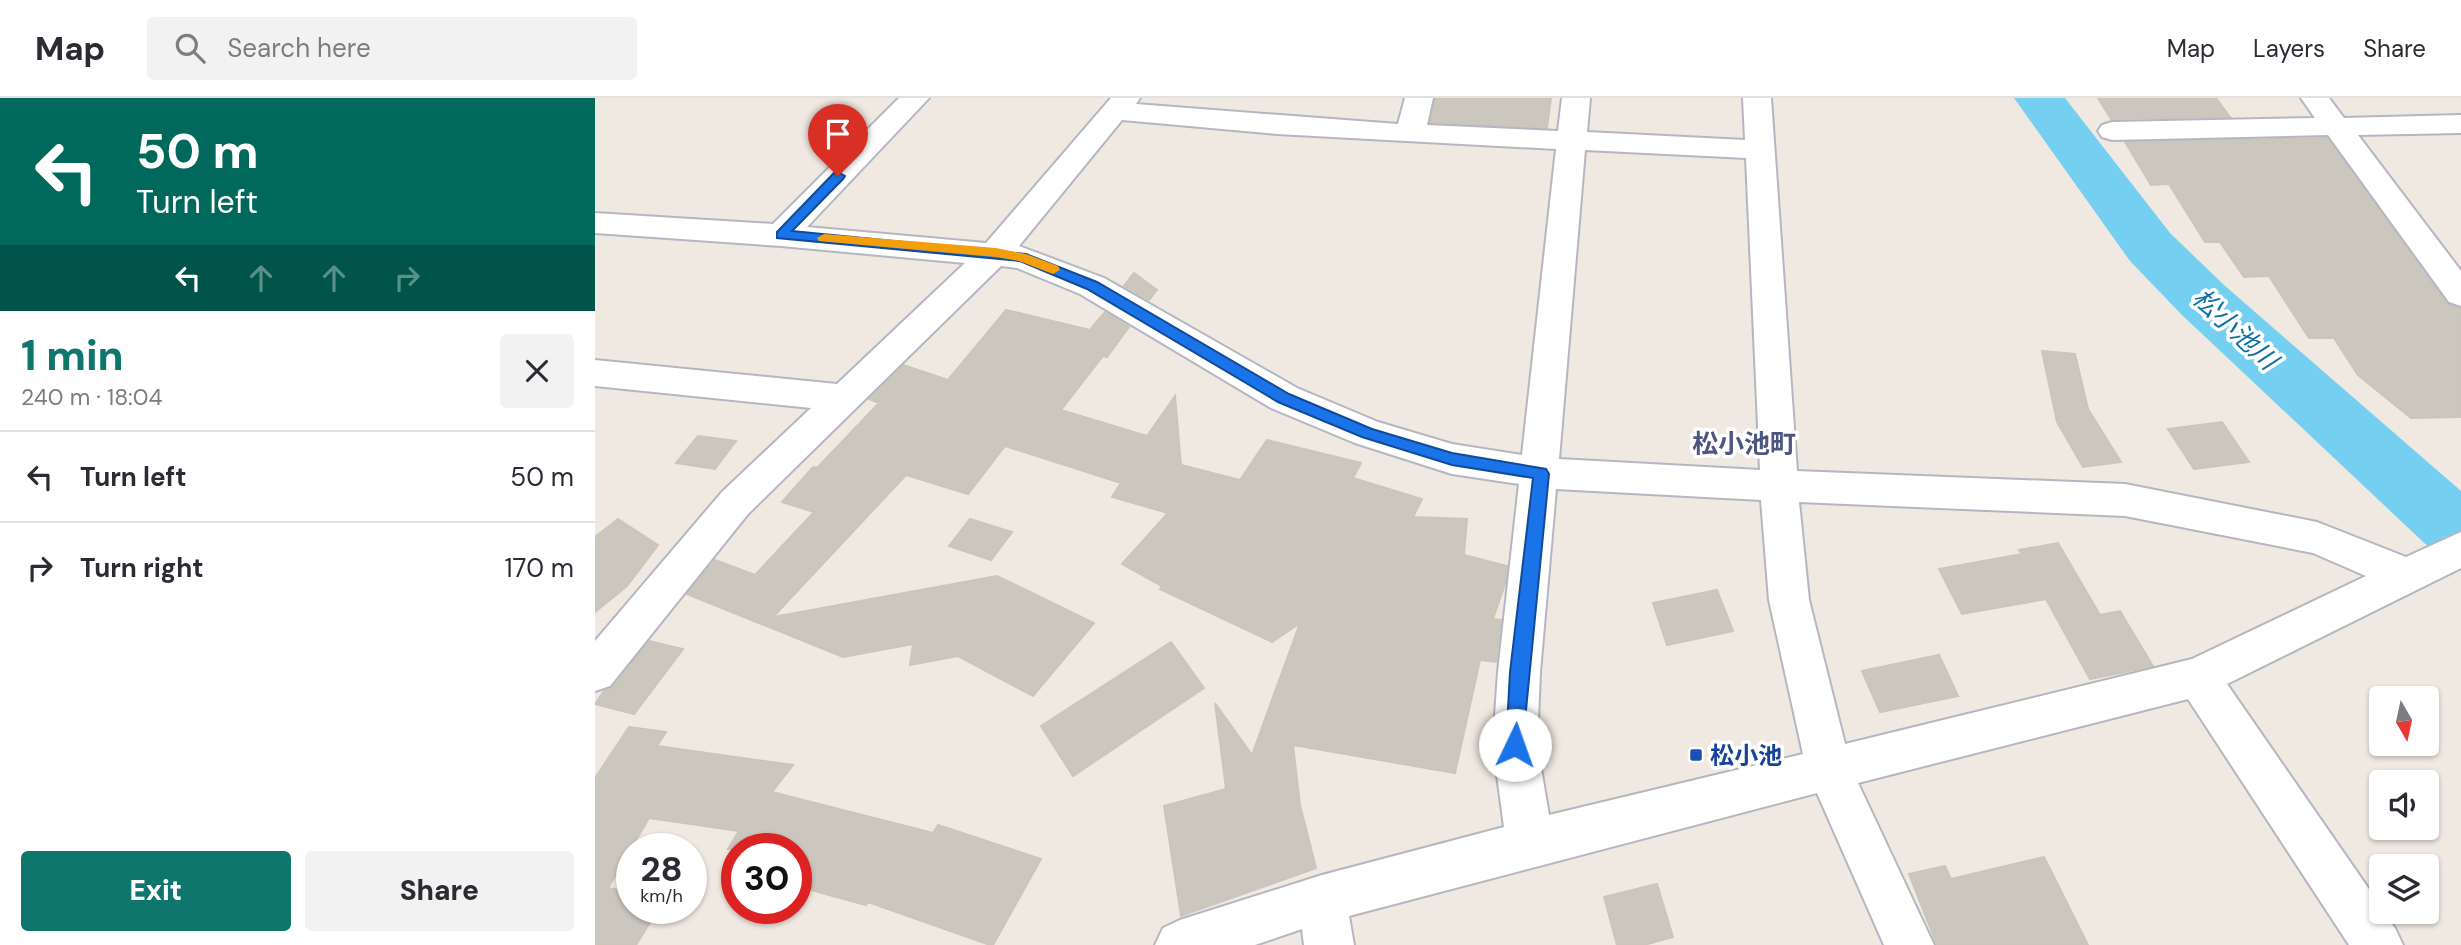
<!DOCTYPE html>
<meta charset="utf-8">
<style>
body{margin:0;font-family:"DM Sans","Noto Sans JP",sans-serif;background:#f2f2f3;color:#2b2b33;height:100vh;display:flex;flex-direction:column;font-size:26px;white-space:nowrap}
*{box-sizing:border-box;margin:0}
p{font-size:23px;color:#7c7c81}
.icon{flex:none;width:38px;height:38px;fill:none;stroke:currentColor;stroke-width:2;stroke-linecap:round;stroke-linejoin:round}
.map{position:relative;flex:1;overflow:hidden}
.panel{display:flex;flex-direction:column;background:#fff;width:595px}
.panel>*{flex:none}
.guide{background:#00695c;color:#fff;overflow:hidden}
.needle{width:46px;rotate:171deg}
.buttons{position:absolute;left:1774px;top:588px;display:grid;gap:14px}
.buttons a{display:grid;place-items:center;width:70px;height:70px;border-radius:7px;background:#fff;box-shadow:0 2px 5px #0004;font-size:35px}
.speed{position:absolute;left:21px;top:735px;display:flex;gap:14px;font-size:35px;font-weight:700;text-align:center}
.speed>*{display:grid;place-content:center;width:91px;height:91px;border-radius:50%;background:#fff;box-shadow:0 2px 5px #0004;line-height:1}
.speed small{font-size:18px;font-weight:400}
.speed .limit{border:10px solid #d22;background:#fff;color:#111}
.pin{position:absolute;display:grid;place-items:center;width:60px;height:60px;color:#fff;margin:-72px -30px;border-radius:50% 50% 50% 0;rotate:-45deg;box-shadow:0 0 7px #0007}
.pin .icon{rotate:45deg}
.me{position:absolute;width:77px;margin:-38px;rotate:3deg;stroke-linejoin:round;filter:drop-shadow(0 0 5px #0008)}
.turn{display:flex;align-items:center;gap:24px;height:147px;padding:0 21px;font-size:32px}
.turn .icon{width:91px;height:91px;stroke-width:2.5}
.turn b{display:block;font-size:49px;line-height:60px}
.lanes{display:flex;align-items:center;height:66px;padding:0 21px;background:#0003;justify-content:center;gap:35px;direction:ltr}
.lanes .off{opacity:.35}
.round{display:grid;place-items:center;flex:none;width:74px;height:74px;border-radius:7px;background:#f2f2f3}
.summary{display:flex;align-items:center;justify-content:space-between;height:119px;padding:0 21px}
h1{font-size:42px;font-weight:800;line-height:52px;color:#0f766e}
.cta{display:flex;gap:14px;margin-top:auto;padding:14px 21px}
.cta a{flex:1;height:80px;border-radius:7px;background:#0f766e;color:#fff;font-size:28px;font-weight:800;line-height:80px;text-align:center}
.cta a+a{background:#f2f2f3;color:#2b2b33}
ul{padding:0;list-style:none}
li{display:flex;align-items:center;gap:21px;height:91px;padding:0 21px;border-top:2px solid #e1e1e2}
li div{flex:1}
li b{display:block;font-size:26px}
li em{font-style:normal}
header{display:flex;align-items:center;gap:42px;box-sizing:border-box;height:98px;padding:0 35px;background:#fff;border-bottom:2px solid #e1e1e2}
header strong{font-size:33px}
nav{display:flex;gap:38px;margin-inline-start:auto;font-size:24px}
.search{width:490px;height:63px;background:#f2f2f3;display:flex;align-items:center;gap:18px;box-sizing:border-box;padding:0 24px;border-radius:7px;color:#7c7c81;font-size:26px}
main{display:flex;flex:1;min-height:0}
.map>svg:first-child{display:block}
</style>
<header>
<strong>Map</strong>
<div class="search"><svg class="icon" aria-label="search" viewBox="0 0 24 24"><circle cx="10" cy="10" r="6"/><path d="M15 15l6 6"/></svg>Search here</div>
<nav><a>Map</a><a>Layers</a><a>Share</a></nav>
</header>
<main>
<section class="panel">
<div class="guide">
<div class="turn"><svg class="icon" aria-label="left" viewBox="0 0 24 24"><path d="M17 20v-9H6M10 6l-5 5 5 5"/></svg><div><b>50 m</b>Turn left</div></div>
<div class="lanes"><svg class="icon" aria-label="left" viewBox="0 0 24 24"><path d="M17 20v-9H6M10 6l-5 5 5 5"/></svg><svg class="icon off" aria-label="ahead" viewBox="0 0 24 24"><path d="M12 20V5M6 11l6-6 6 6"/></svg><svg class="icon off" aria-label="ahead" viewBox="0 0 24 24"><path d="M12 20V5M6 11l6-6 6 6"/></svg><svg class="icon off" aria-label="right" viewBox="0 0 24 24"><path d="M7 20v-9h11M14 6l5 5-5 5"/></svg></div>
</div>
<div class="summary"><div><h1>1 min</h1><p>240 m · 18:04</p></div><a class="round"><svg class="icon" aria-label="close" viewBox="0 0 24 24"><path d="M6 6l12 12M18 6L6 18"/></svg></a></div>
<ul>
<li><svg class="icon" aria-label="left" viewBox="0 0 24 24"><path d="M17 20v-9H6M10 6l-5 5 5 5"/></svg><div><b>Turn left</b></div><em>50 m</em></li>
<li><svg class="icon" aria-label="right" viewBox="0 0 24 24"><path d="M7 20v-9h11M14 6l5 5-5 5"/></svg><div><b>Turn right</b></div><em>170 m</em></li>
</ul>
<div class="cta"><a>Exit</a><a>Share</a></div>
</section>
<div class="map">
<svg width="1866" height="847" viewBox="0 0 1866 847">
<rect width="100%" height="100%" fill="#efe9e1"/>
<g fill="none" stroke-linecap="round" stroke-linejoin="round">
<!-- river -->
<path fill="#75cff0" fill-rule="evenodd" d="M 1419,0 L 1470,0 L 1575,135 L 1629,187 L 1866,393 L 1866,464 L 1841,456 L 1587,217 L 1535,163 Z"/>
</g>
<!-- building -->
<path fill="#cbc7bf" stroke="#cbc5ba" stroke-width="2" d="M 840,0 L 956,0 L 952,30 L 835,25 Z
M 1503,0 L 1621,0 L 1635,19 L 1516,21 Z
M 1732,40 L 1852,206 L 1866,210 L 1866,319 L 1816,320 L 1763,277 L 1739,240 L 1714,240 L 1674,178 L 1649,179 L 1625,144 L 1610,144 L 1574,86 L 1556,87 L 1530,44 Z
M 539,175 L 562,192 L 554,202 L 529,188 Z
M 411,212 L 495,232 L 510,214 L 534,229 L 512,259 L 508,258 L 466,312 L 552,338 L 580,298 L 586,367 L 645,382 L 672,342 L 766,365 L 758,380 L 827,401 L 818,419 L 872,421 L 869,457 L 912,468 L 911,483 L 898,521 L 906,522 L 901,564 L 885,562 L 860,675 L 698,647 L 705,707 L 721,770 L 586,818 L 569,708 L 631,691 L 620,605 L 657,657 L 705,525 L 677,544 L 565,491 L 567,488 L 527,466 L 573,415 L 517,399 L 526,385 L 410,348 L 373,396 L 311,377 L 178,519 L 402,478 L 499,525 L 438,598 L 363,558 L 315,567 L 318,546 L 248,559 L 92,496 L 120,462 L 160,477 L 219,414 L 187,404 L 218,369 L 222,370 L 284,305 L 274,301 L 308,267 L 353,282 Z
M 1447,253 L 1480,256 L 1493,311 L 1526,364 L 1488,369 L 1462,324 Z
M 1627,324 L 1654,364 L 1599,371 L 1573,331 Z
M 103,338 L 141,343 L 120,371 L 81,365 Z
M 23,421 L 63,447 L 32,488 L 0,514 L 0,439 Z
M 375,421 L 417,434 L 396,462 L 354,448 Z
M 1463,445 L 1505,517 L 1525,513 L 1558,568 L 1495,581 L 1451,501 L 1367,516 L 1344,471 L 1427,456 L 1424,452 Z
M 1122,492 L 1138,533 L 1072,547 L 1058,505 Z
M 54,543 L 88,551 L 39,616 L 0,606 L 9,593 L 17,590 Z
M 576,544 L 609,590 L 478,678 L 446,628 Z
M 1344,557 L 1363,598 L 1285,614 L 1267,573 Z
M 34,629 L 71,634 L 62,648 L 198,667 L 177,694 L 338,735 L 343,727 L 446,761 L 398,847 L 395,847 L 273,804 L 271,807 L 201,788 L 201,751 L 133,751 L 144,733 L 54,720 L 13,790 L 37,794 L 37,810 L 64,810 L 41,847 L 0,847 L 0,680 Z
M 1449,759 L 1493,847 L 1342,847 L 1314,776 L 1350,768 L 1356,781 Z
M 1062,786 L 1078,839 L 1049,847 L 1022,847 L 1009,799 Z"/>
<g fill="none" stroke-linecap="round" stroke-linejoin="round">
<defs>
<path id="minor" d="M 304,0 L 334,0 L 212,129 L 391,145 L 516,0 L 545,0 L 541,6 L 803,26 L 810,0 L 838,0 L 832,27 L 963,33 L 967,0 L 995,0 L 992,34 L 1150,42 L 1148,0 L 1176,0 L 1202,373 L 1530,386 L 1722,424 L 1811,459 L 1866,434 L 1866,470 L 1632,586 L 1787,810 L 1787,814 L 1800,830 L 1808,847 L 1754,847 L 1593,601 L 1263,685 L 1339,847 L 1289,847 L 1222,695 L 754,818 L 759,847 L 709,847 L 707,831 L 660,847 L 560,847 L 568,830 L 585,822 L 727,777 L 909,729 L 898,647 L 903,574 L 924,386 L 857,376 L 760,345 L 676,310 L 485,196 L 422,170 L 406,168 L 153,416 L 15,588 L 0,593 L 0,543 L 127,394 L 216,310 L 0,288 L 0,262 L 242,286 L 370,165 L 186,148 L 0,135 L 0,115 L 178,126 ZM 527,22 L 682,36 L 961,51 L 927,357 L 857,346 L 783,324 L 702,290 L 509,180 L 424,148 ZM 990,52 L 1151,60 L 1165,372 L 964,361 ZM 961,391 L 1166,402 L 1174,502 L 1208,656 L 954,717 L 942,647 L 945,574 ZM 1204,404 L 1530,418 L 1718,455 L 1771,478 L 1597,561 L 1250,646 L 1214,502 Z
M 1706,0 L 1734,0 L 1749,20 L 1866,17 L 1866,35 L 1763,37 L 1866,173 L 1866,208 L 1854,204 L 1733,37 L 1517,42 L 1507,39 L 1503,33 L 1507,27 L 1517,24 L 1720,20 Z"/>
</defs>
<!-- minor casing -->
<use href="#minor" stroke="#b4b7c1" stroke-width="4"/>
<!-- minor -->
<use href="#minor" fill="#fff" fill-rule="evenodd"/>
</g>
<!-- route -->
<path fill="#1a73e8" stroke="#114b97" stroke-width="2" d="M 243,74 L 250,78 L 248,81 L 197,133 L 431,156 L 502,184 L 694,296 L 777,331 L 857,355 L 951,371 L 954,376 L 927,653 L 920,655 L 914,653 L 911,647 L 915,574 L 938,380 L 857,367 L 767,339 L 683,304 L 492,191 L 425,163 L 182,140 L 182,134 L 239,75 Z"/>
<!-- slow -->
<path fill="#f59e0b" d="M 229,136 L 401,150 L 431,156 L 463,168 L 465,172 L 458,176 L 424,163 L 401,159 L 224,143 L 222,140 Z"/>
<!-- markers -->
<rect fill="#1a4fb4" stroke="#fff" stroke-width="2.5" x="1094" y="650" width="14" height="14" rx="3.5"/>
<g text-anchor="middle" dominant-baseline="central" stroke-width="7" stroke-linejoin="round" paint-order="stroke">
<!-- transit labels -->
<g font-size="24" font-weight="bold" fill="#164399" stroke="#fff" text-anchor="start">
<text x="1115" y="657">松小池</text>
</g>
<!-- water labels -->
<g font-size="26" font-style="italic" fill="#0d6fa3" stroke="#fff">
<text transform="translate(1640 231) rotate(43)">松小池川</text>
</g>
<!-- neighbourhood labels -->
<g font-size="26" font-weight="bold" fill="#4d5680" stroke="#fff">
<text x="1149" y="346">松小池町</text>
</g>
</g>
</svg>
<div class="buttons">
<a><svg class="needle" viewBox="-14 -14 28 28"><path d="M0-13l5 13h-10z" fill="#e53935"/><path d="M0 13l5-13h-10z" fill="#7c7c81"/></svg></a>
<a><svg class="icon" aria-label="sound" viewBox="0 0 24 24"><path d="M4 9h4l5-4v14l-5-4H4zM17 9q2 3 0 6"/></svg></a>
<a><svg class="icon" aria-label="layers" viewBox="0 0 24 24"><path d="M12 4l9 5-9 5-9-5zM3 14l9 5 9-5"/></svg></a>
</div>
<div class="speed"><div>28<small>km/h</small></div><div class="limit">30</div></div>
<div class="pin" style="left:243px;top:78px;background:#d93025"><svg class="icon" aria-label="arrive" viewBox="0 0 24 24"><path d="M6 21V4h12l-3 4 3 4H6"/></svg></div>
<svg class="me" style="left:920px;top:647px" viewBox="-20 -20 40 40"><circle r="19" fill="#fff"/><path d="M0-13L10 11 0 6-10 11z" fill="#1a73e8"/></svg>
</div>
</main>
